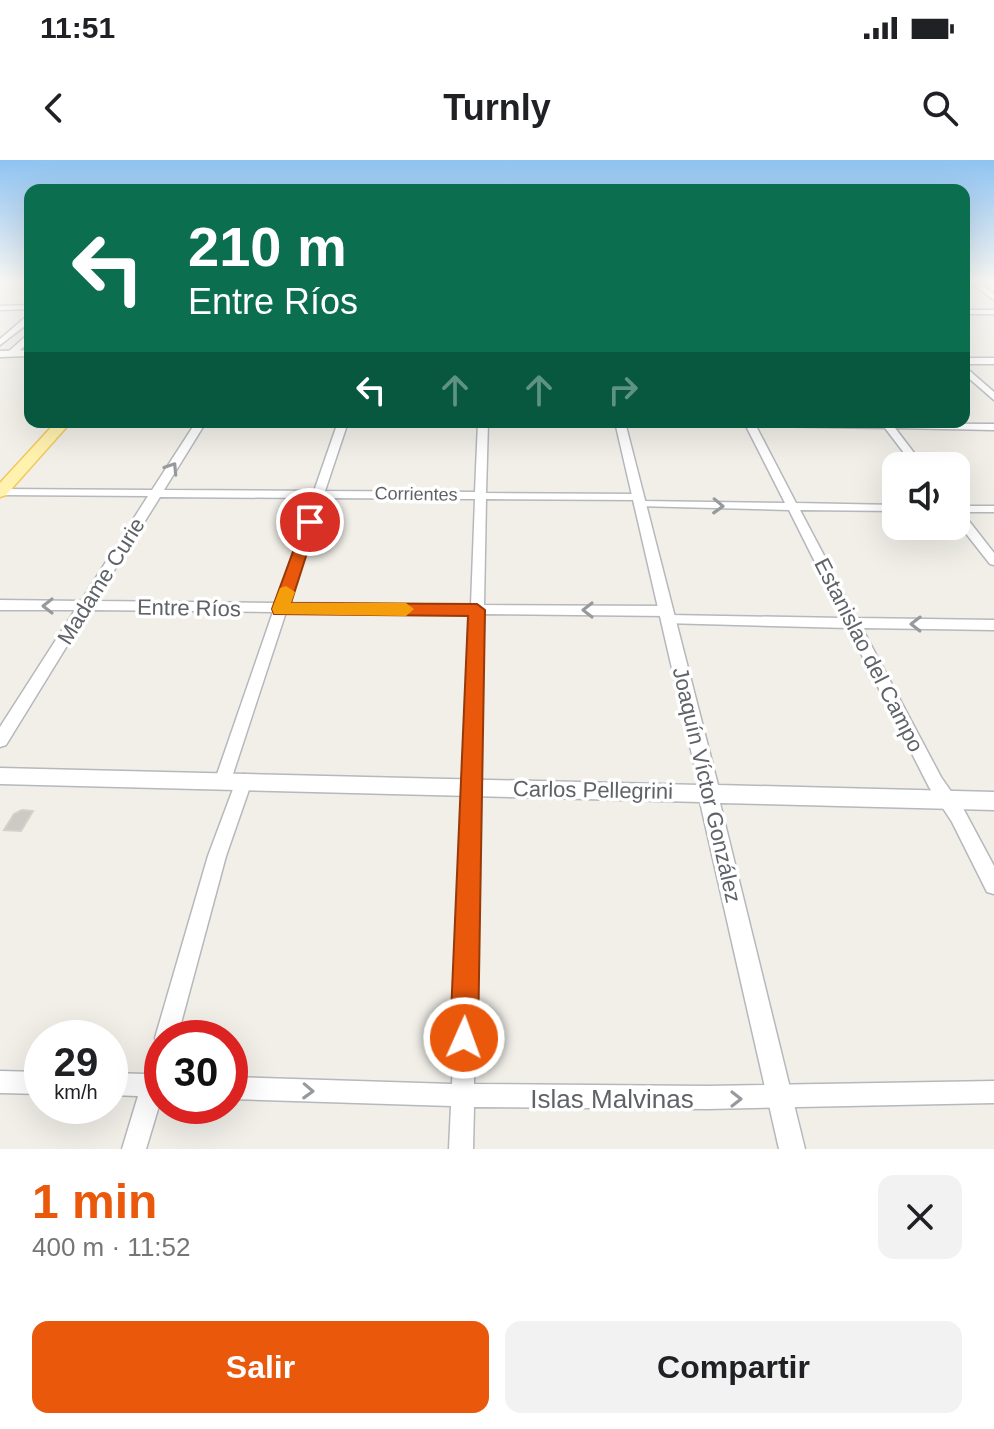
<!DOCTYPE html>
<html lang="es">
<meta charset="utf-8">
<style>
body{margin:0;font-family:Arial,sans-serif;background:#f2f2f2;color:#202124;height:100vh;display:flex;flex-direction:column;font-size:30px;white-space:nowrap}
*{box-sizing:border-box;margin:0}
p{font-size:26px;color:#757577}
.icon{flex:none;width:44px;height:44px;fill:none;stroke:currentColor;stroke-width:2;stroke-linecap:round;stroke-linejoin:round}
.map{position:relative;height:989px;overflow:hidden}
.sheet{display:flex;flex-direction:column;background:#fff;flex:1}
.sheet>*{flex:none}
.banner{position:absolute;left:24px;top:24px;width:946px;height:244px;border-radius:16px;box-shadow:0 8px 32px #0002;background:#0b6e4f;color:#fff;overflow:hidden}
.fabs{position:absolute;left:882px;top:292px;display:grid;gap:16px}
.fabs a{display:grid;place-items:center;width:88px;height:88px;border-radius:16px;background:#fff;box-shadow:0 8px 32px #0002;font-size:40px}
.speed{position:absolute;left:24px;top:860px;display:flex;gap:16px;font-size:40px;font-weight:700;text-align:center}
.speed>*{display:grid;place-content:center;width:104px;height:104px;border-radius:50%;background:#fff;box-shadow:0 8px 32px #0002;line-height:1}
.speed small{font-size:20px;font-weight:400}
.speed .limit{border:12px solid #d22;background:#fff;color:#111}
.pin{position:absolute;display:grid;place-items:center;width:68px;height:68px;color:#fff;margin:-34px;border:4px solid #fff;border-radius:50%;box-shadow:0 2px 8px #0007}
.me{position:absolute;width:88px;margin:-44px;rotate:2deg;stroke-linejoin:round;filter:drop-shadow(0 0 6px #0008)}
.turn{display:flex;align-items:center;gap:28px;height:168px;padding:0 32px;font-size:36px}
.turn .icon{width:104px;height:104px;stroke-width:2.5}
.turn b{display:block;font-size:56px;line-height:68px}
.lanes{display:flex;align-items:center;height:76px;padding:0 32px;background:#0003;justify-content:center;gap:40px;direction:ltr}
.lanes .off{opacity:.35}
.round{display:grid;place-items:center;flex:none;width:84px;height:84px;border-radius:16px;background:#f2f2f2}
.overview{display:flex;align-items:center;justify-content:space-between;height:136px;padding:0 32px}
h1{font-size:48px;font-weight:800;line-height:60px;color:#ea580c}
.primary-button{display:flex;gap:16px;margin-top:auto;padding:16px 32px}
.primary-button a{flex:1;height:92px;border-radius:16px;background:#ea580c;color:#fff;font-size:32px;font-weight:800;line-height:92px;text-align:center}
.primary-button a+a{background:#f2f2f2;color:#202124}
.status{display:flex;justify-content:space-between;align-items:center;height:56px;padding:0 40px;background:#fff;direction:ltr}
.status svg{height:22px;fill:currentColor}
header{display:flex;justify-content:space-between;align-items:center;height:104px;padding:0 32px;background:#fff;font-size:36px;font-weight:800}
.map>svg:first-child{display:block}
</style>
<div class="status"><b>11:51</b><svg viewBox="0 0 49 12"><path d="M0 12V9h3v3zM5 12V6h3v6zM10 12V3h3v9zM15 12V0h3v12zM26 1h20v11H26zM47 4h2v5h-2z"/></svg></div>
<header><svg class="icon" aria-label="back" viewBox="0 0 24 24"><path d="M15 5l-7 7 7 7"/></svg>Turnly<svg class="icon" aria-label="search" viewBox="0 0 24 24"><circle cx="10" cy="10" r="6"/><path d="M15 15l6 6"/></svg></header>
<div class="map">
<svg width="994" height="989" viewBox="0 0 994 989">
<rect width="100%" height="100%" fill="#f1efe8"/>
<!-- building -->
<path fill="#cccac5" stroke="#d6d1c6" stroke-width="2" d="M 22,650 L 33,651 L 21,671 L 4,670 L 14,654 Z"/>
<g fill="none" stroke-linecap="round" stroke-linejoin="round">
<defs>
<path id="minor" d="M 30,145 L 30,149 L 0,150 L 0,146 Z
M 964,150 L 994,150 L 994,154 L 964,154 Z
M 27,156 L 30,156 L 30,162 L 0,185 L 0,179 Z
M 27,175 L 30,175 L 30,181 L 14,196 L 8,196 L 8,192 Z
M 964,206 L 994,232 L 994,240 L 964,214 Z
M 196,262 L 206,262 L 164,330 L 314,331 L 338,262 L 348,262 L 325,331 L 475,332 L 478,262 L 488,262 L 486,333 L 638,334 L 644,337 L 638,340 L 486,339 L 484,445 L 666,446 L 673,451 L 666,456 L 484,454 L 474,924 L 707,926 L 994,921 L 994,943 L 707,949 L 474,947 L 473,989 L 449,989 L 451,946 L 230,939 L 230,917 L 452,924 L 471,454 L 286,452 L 231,620 L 229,625 L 223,627 L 217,625 L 215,620 L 273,452 L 89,450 L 6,585 L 0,587 L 0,567 L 75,450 L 0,450 L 0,440 L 81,441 L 148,336 L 1,335 L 0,329 L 152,330 ZM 160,337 L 312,338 L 276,443 L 95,441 ZM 323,338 L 475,339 L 471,445 L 289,443 Z
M 660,262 L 994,264 L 994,270 L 895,268 L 924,306 L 914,306 L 885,268 L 756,266 L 796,343 L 896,345 L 896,351 L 800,350 L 857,458 L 994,460 L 994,470 L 862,468 L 941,617 L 964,650 L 994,706 L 994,734 L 987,732 L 952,662 L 929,627 L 848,468 L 664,463 L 662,460 L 669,455 L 843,458 L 789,350 L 636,346 L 634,344 L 640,341 L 785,343 L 746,266 L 665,265 Z
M 956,346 L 994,346 L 994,352 L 962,352 L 994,393 L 994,405 L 990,404 L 956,361 Z
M 244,614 L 250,616 L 252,621 L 226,696 L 177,878 L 162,878 L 162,936 L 146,989 L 122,989 L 138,936 L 110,935 L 110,913 L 145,914 L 154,884 L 157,883 L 155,878 L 208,696 L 236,621 L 238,616 Z
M 0,911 L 42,912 L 42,934 L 0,933 Z"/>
<path id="tertiary" d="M 968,121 L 977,121 L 994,134 L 994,140 Z
M 615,262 L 625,262 L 718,625 L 994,632 L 994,650 L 720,643 L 805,989 L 779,989 L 700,642 L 0,624 L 0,608 L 699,625 Z"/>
<path id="secondary" d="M 30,190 L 30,196 L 0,197 L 0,191 Z
M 964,198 L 994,198 L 994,204 L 964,204 Z"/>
<path id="primary" d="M 56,262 L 71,262 L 6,335 L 0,337 L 0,323 Z"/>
</defs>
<!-- minor casing -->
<use href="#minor" stroke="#b5b8bc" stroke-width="3"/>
<!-- tertiary casing -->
<use href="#tertiary" stroke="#b5b8bc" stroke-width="3"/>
<!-- secondary casing -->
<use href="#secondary" stroke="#b6babf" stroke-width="3"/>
<!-- primary casing -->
<use href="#primary" stroke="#f2c960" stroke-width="3"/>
<!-- minor -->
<use href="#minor" fill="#fff" fill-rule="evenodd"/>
<!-- tertiary -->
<use href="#tertiary" fill="#fff" fill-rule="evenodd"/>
<!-- secondary -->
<use href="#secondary" fill="#fff" fill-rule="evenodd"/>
<!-- primary -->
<use href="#primary" fill="#fff2af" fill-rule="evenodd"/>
</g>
<!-- one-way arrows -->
<defs><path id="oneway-chevron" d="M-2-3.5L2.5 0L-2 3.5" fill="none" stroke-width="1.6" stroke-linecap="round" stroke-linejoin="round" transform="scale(2)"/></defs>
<g stroke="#979a9d">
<use href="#oneway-chevron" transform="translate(172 308) rotate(-57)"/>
<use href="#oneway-chevron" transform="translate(718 346) rotate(2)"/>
<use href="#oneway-chevron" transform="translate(48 446) rotate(-180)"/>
<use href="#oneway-chevron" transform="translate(588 450) rotate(-180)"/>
<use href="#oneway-chevron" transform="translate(916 464) rotate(-179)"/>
<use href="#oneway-chevron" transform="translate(308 931) rotate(2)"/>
<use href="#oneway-chevron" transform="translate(736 939)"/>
</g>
<!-- sky -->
<linearGradient id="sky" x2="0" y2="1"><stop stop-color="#8fc3f1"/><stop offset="0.47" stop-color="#f9f8f5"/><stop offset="1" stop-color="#f9f8f5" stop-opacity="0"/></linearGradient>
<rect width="994" height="259" fill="url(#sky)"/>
<!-- route -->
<path fill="#ea580c" stroke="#983908" stroke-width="2" d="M 305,359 L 317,362 L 291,443 L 477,444 L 485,450 L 478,878 L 474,887 L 464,891 L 454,887 L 450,878 L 468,456 L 274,454 L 272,449 Z"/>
<!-- slow -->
<path fill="#f59e0b" d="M 286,426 L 295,432 L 291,443 L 406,443 L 414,449 L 406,456 L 274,454 L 272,449 L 280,428 Z"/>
<g text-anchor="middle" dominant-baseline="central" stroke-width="7" stroke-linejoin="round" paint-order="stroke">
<!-- far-street labels -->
<g font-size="18" fill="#5f6368" stroke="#fff">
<text transform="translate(416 334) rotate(1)">Corrientes</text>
</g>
<!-- street labels -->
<g font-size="22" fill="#5f6368" stroke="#fff">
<text transform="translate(101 421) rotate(-58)">Madame Curie</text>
<text transform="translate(189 448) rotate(1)">Entre Ríos</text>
<text transform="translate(869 495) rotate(63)">Estanislao del Campo</text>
<text transform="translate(707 625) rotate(77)">Joaquín Víctor González</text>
<text transform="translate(593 630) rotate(1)">Carlos Pellegrini</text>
</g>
<!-- near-street labels -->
<g font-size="26" fill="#5f6368" stroke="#fff">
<text x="612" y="939">Islas Malvinas</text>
</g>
</g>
</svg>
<div class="fabs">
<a><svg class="icon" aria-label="sound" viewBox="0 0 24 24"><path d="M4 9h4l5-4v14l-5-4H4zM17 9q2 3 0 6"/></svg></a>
</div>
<div class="speed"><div>29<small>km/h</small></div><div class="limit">30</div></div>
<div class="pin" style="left:310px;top:362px;background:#d93025"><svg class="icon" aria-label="arrive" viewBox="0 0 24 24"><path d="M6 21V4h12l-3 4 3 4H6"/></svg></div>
<svg class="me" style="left:464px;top:878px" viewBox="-20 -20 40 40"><circle r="17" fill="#ea580c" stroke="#fff" stroke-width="3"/><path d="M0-11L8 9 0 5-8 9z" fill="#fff"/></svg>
<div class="banner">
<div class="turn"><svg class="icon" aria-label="left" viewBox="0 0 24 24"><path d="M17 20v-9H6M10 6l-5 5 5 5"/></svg><div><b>210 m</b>Entre Ríos</div></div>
<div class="lanes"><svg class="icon" aria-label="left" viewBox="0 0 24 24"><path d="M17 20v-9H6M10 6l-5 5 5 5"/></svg><svg class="icon off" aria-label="ahead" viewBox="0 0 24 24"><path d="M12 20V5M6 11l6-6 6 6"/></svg><svg class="icon off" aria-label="ahead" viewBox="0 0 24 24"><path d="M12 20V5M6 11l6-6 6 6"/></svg><svg class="icon off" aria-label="right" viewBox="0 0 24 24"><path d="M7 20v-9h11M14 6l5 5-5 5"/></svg></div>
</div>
</div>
<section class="sheet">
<div class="overview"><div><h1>1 min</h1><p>400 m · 11:52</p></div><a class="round"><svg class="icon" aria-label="close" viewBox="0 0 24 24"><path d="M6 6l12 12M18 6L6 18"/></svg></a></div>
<div class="primary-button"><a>Salir</a><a>Compartir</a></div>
</section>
